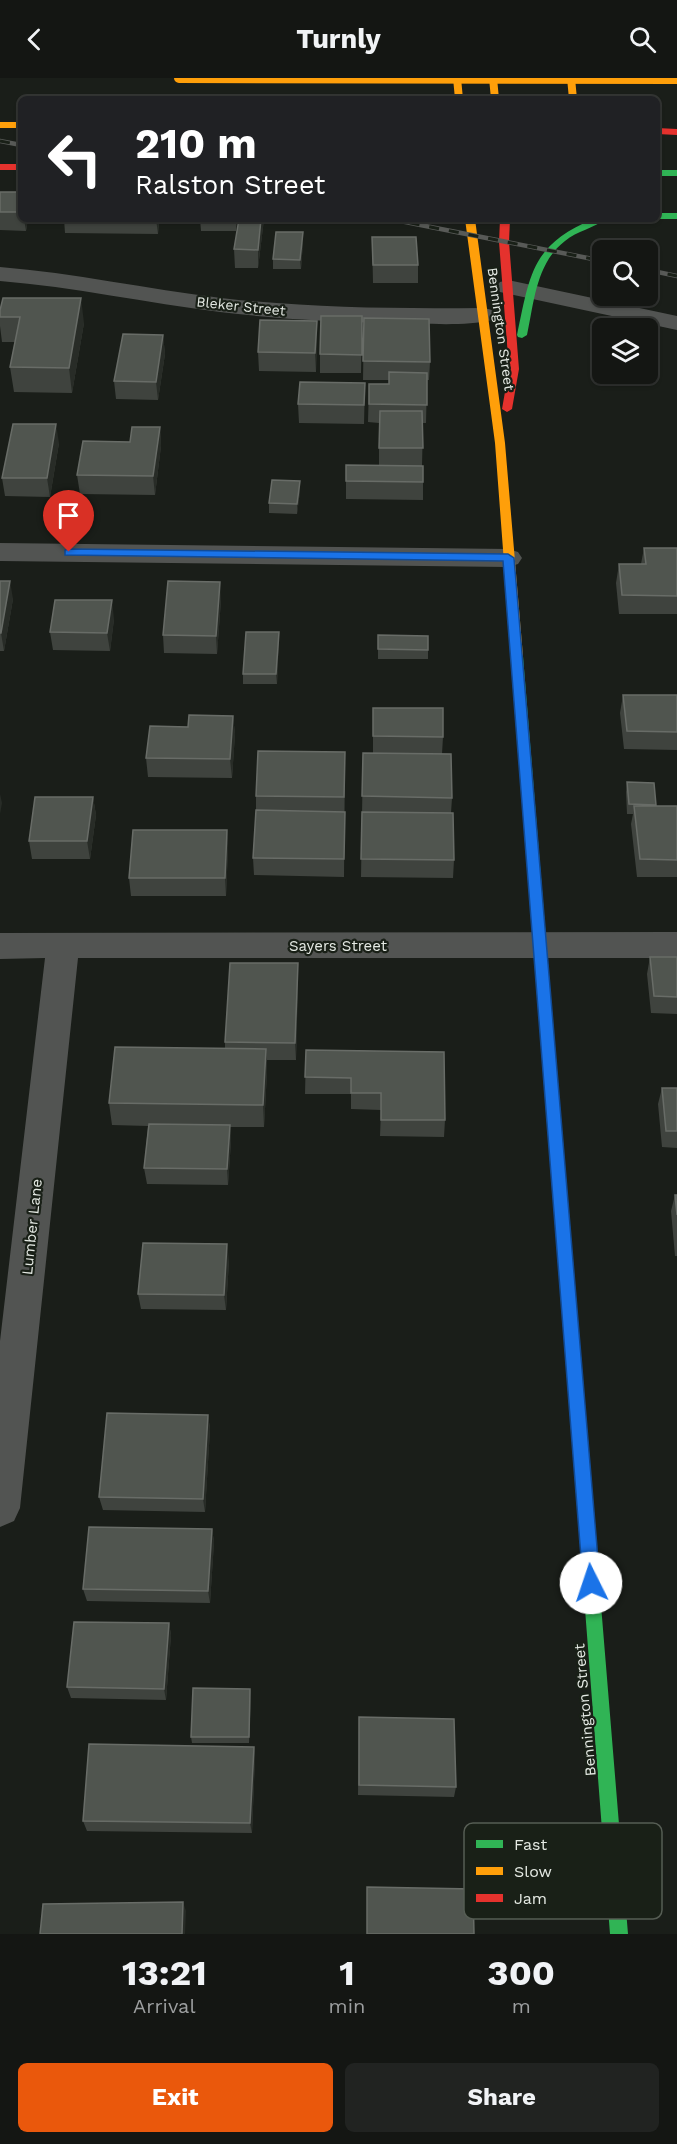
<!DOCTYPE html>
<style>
body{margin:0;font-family:"Work Sans",sans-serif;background:#212321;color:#f1f3f6;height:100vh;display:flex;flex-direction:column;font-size:22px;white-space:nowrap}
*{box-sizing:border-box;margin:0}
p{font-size:20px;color:#9d9fa0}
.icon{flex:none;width:33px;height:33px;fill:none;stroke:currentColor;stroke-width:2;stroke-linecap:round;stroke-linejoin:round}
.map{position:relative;height:1856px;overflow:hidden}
.drawer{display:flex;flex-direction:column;background:#141613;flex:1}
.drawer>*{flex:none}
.guide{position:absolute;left:18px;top:18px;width:642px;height:126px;border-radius:9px;box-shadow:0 2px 4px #0004,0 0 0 2px #333533;background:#202124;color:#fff;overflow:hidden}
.controls{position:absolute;left:592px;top:162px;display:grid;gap:12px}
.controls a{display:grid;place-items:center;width:66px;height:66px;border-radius:9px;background:#141613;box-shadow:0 2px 4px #0004,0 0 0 2px #333533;font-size:30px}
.pin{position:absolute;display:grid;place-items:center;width:51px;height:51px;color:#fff;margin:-62px -26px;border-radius:50% 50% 50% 0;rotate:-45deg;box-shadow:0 0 6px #0007}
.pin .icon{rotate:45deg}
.me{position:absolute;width:66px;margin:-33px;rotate:356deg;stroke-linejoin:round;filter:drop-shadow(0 0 4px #0008)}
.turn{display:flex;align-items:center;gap:21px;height:126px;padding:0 18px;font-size:27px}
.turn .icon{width:78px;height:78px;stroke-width:2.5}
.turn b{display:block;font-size:42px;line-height:51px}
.eta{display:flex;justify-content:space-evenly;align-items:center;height:102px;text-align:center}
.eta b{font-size:36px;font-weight:700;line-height:42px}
.button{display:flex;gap:12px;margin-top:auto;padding:12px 18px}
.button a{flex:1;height:69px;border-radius:9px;background:#ea580c;color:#fff;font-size:24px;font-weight:700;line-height:69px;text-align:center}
.button a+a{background:#212321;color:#f1f3f6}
header{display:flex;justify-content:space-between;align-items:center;height:78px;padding:0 18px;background:#141613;font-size:27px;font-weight:700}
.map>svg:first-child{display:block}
</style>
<header><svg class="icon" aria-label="back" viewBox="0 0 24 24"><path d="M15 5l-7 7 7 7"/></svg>Turnly<svg class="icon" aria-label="search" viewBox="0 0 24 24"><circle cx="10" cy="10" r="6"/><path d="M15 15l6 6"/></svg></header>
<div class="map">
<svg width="677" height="1856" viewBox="0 0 677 1856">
<rect width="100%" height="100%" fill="#1a1e19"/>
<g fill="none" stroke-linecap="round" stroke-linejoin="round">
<!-- street -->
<path fill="#525452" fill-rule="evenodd" d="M 0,189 C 74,195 147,211 221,220 C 308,230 396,231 484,230 L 492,232 L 496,237 L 492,242 C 463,249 423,245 393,245 C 335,244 278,241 220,234 C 147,225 74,209 0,203 Z
M 508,202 L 677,238 L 677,252 L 500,214 L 496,209 L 500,204 Z
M 0,465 L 508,471 L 518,474 L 522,480 L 518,486 L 508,489 L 0,483 Z
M 677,854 L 677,880 L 78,880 L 20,1430 L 14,1443 L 0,1449 L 0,1263 L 45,880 L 0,881 L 0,855 Z"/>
<!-- fast -->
<path fill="#30b455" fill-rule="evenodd" d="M 657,92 L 677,92 L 677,98 L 657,98 Z
M 657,135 L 677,135 L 677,141 L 657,141 Z
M 593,141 L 606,141 C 594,150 577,153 565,163 C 536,185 534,225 527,257 L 522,260 L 518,259 L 517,257 C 530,197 531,167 593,141 Z
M 517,574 L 523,578 L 564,1082 L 562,1086 L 557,1088 L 552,1086 L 550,1082 L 511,578 Z
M 588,1458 L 594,1460 L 596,1466 L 628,1856 L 610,1856 L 580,1466 L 582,1460 Z"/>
<!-- slow -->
<path fill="#ff9f0a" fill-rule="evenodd" d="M 453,0 L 461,0 L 463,21 L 455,21 Z
M 489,0 L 497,0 L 499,21 L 491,21 Z
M 567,0 L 575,0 L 577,21 L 569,21 Z
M 0,44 L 21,44 L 21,50 L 0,50 Z
M 465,141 L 475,141 L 505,365 L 523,578 L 517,582 L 511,578 L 495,365 Z
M 557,1076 L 562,1078 L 564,1082 L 596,1466 L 594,1472 L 588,1474 L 582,1472 L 580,1466 L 550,1082 L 552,1078 Z"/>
<!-- jam -->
<path fill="#e5322d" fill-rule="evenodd" d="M 657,50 L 677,51 L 677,57 L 657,56 Z
M 0,86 L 21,86 L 21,92 L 0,92 Z
M 500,141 L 510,141 L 509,164 L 519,291 L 512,331 L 507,334 L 502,331 L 509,291 L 499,164 Z"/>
<defs>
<path id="rail" d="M 0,63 L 21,67
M 390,141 L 603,183
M 648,192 L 677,198"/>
</defs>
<!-- rail casing -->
<use href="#rail" stroke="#585a57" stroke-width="4.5"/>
<!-- rail -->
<use href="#rail" stroke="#192017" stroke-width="3" stroke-dasharray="10" stroke-linecap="butt"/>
<!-- slow-bridge -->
<path stroke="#ff9f0a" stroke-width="10" d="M 179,0 L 677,1"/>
</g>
<!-- wall -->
<path fill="#3f433e" d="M 0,114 L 21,114 L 21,141 L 28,141 L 26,153 L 0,152 Z
M 64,141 L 159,141 L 158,156 L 65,155 Z
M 200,141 L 237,141 L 236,153 L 201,153 Z
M 239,141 L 264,141 L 258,190 L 235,190 L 234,171 Z
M 372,159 L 418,187 L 418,205 L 373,205 Z
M 303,164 L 301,191 L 273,191 L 273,181 Z
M 0,232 L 84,245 L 72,315 L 14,314 L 10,289 L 15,264 L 2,264 L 0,248 Z
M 362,238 L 361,295 L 320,295 L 320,276 Z
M 364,240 L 430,284 L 429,302 L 427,302 L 426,345 L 423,345 L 422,388 L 423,404 L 423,422 L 346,421 L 346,387 L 379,387 L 379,345 L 368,344 L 369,306 L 389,306 L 389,302 L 363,302 Z
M 317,243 L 316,294 L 259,293 L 258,274 Z
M 163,257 L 165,276 L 158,322 L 116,321 L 114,303 Z
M 365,305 L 364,346 L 299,345 L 298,326 Z
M 160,349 L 161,368 L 155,417 L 80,416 L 77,397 L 130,364 Z
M 59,365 L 50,419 L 5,418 L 2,400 Z
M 300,403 L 300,413 L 297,436 L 269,435 L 269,425 Z
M 644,470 L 677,470 L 677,536 L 619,536 L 616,505 L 619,486 L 641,486 Z
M 0,503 L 13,521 L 4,573 L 0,573 Z
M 221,522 L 217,576 L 164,575 L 163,557 Z
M 114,541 L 110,573 L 53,572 L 50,554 Z
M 279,554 L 277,606 L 243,606 L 243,596 Z
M 378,557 L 428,572 L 428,581 L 378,581 Z
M 623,617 L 677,617 L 677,672 L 624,671 L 620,635 Z
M 373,630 L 443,659 L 442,676 L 452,720 L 451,735 L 454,782 L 453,800 L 361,799 L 363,675 L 373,675 Z
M 233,638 L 235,656 L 232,700 L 148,699 L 146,680 L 188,649 Z
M 345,674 L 344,799 L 254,797 L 253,780 L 256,732 L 256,718 Z
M 627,704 L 656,727 L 655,728 L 677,728 L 677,799 L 637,799 L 631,746 L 633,736 L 627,736 L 626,714 Z
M 93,719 L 96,737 L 90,781 L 32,781 L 29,763 Z
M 227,752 L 228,770 L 226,818 L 131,818 L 129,800 Z
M 650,879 L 677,879 L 677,936 L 651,935 L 647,896 Z
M 298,885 L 298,903 L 296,982 L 267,982 L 267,994 L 264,1049 L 230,1049 L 231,1063 L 228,1107 L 147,1106 L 144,1090 L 148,1048 L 112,1047 L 109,1025 L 225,970 L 225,964 Z
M 306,972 L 445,1042 L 444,1059 L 380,1058 L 381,1032 L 351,1031 L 351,1016 L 305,1016 Z
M 662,1010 L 677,1010 L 677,1070 L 662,1069 L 658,1026 Z
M 675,1117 L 677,1117 L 677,1178 L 675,1178 L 671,1133 Z
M 229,1182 L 226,1232 L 141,1231 L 138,1216 Z
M 208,1337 L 210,1351 L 205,1434 L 103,1432 L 99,1419 Z
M 212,1451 L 214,1464 L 210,1525 L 87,1523 L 83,1511 Z
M 169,1545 L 171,1557 L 166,1622 L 71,1620 L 67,1609 Z
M 250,1611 L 251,1617 L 249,1665 L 192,1665 L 191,1659 Z
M 359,1639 L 456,1709 L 454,1719 L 358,1717 Z
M 254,1669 L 255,1679 L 252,1755 L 87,1753 L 83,1743 Z"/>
<!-- shaded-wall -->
<path fill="#282c27" d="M 24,141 L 28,141 L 26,153 Z
M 156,141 L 159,141 L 158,156 Z
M 261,141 L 264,141 L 258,190 L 258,172 Z
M 303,154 L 303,164 L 301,191 L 300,182 Z
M 81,220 L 84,245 L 72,315 L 69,290 Z
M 317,243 L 317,261 L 316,294 L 315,275 Z
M 163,257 L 165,276 L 158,322 L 156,304 Z
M 56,346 L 59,365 L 50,419 L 47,400 Z
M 160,349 L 161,368 L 155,417 L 153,398 Z
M 300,403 L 300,413 L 297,436 L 297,426 Z
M 10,503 L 13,521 L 4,573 L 1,555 Z
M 220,504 L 221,522 L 217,576 L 216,558 Z
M 112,522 L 114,541 L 110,573 L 107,555 Z
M 279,554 L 279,564 L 277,606 L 276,596 Z
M 233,638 L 235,656 L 232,700 L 230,681 Z
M 0,716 L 2,725 L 0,736 Z
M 93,719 L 96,737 L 90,781 L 87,763 Z
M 227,752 L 228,770 L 226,818 L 225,800 Z
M 298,885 L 298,903 L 296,982 L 295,965 Z
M 266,971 L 267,994 L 264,1049 L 263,1027 Z
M 230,1047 L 231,1063 L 228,1107 L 227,1091 Z
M 227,1166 L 229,1182 L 226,1232 L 224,1217 Z
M 208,1337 L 210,1351 L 205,1434 L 203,1421 Z
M 212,1451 L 214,1464 L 210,1525 L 208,1513 Z
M 169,1545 L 171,1557 L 166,1622 L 164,1611 Z
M 250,1611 L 251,1617 L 249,1665 L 249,1659 Z
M 254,1669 L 255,1679 L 252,1755 L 250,1745 Z
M 183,1824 L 186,1833 L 185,1856 L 182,1856 Z"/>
<!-- building -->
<path fill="#50554f" stroke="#686c67" stroke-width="1.5" d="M 0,114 L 21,114 L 21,134 L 0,134 Z
M 200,141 L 236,141 L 236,143 L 200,143 Z
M 239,141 L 261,141 L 258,172 L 234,171 Z
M 276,154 L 303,154 L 300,182 L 273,181 Z
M 372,159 L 416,159 L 418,187 L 373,187 Z
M 3,220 L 81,220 L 69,290 L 10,289 L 20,239 L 0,239 L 0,232 Z
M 321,238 L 362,238 L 362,277 L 320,276 Z
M 364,240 L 429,241 L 430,284 L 363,283 Z
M 260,242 L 317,243 L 315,275 L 258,274 Z
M 123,256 L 163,257 L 156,304 L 114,303 Z
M 389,294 L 427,295 L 427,327 L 369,326 L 369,306 L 389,306 Z
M 300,304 L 365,305 L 364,327 L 298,326 Z
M 380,333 L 422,333 L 423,370 L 379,370 Z
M 13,346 L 56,346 L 47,400 L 2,400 Z
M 132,349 L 160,349 L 153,398 L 77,397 L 83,363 L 130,364 Z
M 346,387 L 423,388 L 423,404 L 346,403 Z
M 272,402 L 300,403 L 297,426 L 269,425 Z
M 644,470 L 677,470 L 677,518 L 622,517 L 619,486 L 646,486 Z
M 0,503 L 10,503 L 1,555 L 0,555 Z
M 168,503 L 220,504 L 216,558 L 163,557 Z
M 55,522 L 112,522 L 107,555 L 50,554 Z
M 246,554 L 279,554 L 276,596 L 243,596 Z
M 378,557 L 428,558 L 428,572 L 378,571 Z
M 623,617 L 677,617 L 677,654 L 627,653 Z
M 373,630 L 443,630 L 443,659 L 373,658 Z
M 189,637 L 233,638 L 230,681 L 146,680 L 150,648 L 188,649 Z
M 258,673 L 345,674 L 344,719 L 256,718 Z
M 363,675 L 451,676 L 452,720 L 362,718 Z
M 627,704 L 654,705 L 656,727 L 629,726 Z
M 35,719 L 93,719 L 87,763 L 29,763 Z
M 634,728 L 677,728 L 677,782 L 640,781 Z
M 256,732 L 345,734 L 344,781 L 253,780 Z
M 362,734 L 453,735 L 454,782 L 361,781 Z
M 133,752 L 227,752 L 225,800 L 129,800 Z
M 650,879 L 677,879 L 677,919 L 654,918 Z
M 230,885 L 298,885 L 295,965 L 225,964 Z
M 115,969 L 266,971 L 263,1027 L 109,1025 Z
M 306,972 L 444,974 L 445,1042 L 381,1042 L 381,1015 L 351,1015 L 351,1000 L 305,999 Z
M 662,1010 L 677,1010 L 677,1053 L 666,1053 Z
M 149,1046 L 230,1047 L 227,1091 L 144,1090 Z
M 675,1117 L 677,1117 L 677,1137 Z
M 143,1165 L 227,1166 L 224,1217 L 138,1216 Z
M 107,1335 L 208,1337 L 203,1421 L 99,1419 Z
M 89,1449 L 212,1451 L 208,1513 L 83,1511 Z
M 74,1544 L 169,1545 L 164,1611 L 67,1609 Z
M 193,1610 L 250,1611 L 249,1659 L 191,1659 Z
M 359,1639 L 454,1641 L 456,1709 L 359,1707 Z
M 89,1666 L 254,1669 L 250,1745 L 83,1743 Z
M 367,1809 L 473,1811 L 474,1856 L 367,1856 Z
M 183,1824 L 182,1856 L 40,1856 L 43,1826 Z"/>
<!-- route -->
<path fill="#1a73e8" stroke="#114b97" stroke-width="1.5" d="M 69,471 L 508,476 L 514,480 L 600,1505 L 597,1510 L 591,1513 L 585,1510 L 583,1505 L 503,483 L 65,477 L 65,472 Z"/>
<g text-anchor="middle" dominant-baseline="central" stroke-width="4.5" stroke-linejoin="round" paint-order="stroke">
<!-- far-street labels -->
<g font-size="14" fill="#e5eae4" stroke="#192017">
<text transform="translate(241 228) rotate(6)">Bleker Street</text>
<text transform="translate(501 251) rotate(82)">Bennington Street</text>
</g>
<!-- street labels -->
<g font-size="15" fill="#e5eae4" stroke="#192017">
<text x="338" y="868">Sayers Street</text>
<text transform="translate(32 1149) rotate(-84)">Lumber Lane</text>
<text transform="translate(585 1632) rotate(-95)">Bennington Street</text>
</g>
</g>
<!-- legend -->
<rect x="464" y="1745" width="198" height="96" rx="9" fill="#192017" stroke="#565d54" stroke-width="1.5"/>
<rect x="476" y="1762" width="27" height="8" fill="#30b455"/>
<rect x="476" y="1789" width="27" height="8" fill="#ff9f0a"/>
<rect x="476" y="1816" width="27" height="8" fill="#e5322d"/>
<g font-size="16" fill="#e5eae4">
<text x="514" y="1772">Fast</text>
<text x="514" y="1799">Slow</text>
<text x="514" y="1826">Jam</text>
</g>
</svg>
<div class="controls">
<a><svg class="icon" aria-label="search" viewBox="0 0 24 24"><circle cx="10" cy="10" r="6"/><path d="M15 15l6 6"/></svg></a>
<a><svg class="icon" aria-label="layers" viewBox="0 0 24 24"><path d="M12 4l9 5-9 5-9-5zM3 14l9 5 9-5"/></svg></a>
</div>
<div class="pin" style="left:69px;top:474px;background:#d93025"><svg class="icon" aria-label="arrive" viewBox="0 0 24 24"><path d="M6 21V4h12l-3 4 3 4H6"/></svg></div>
<svg class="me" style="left:591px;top:1505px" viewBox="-20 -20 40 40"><circle r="19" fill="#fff"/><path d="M0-13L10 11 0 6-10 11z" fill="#1a73e8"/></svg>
<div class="guide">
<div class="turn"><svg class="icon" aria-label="left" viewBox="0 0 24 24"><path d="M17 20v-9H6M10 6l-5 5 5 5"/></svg><div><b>210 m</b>Ralston Street</div></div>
</div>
</div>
<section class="drawer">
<div class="eta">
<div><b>13:21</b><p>Arrival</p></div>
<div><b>1</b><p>min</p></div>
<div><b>300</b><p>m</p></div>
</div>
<div class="button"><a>Exit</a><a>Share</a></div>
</section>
